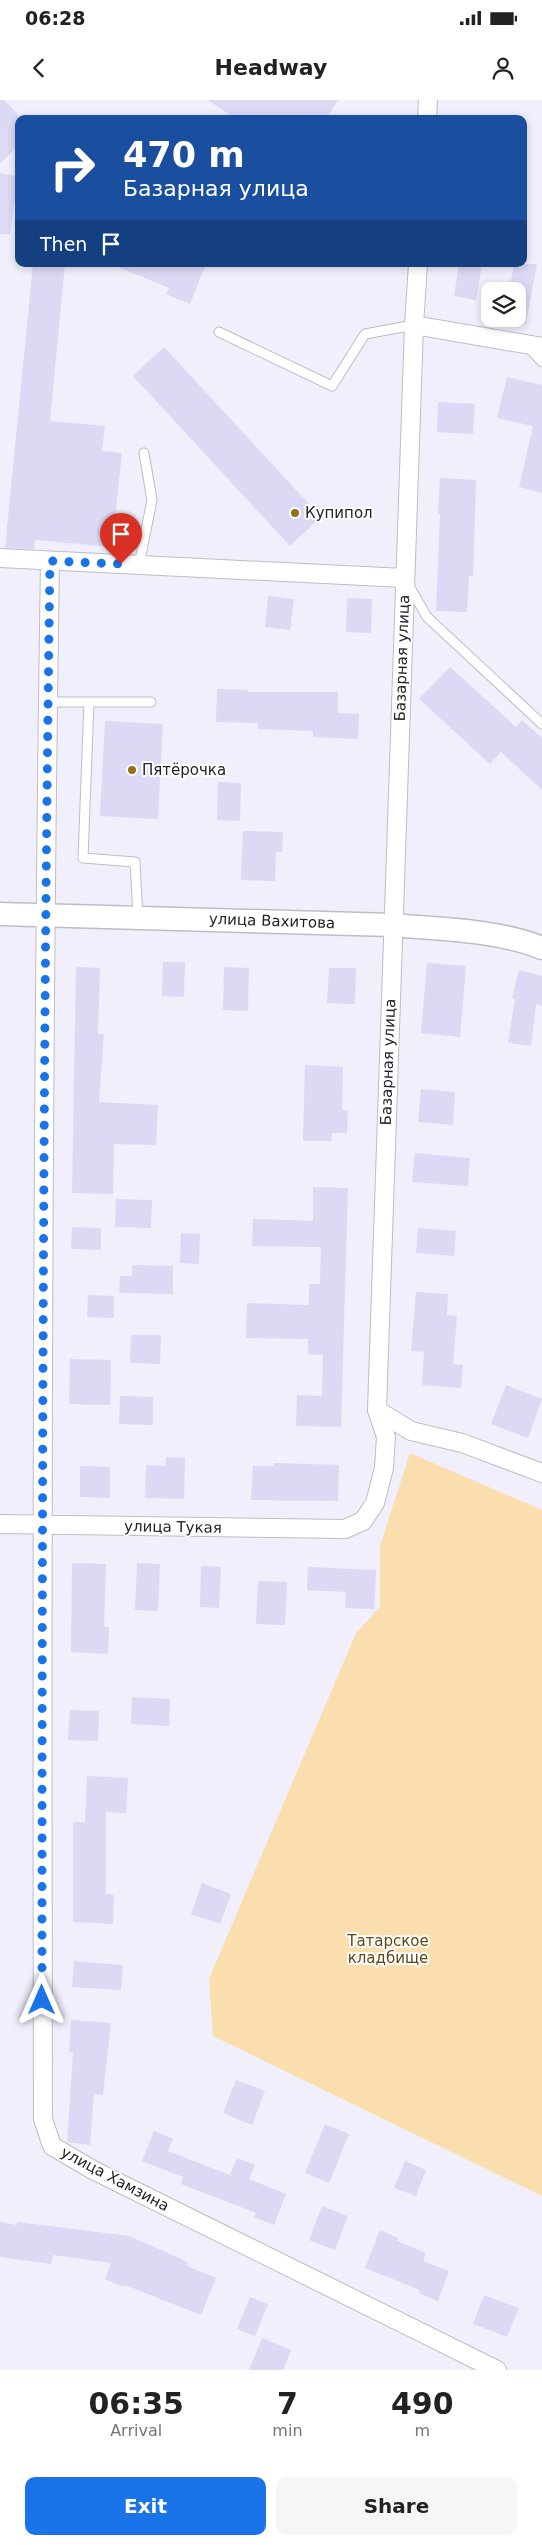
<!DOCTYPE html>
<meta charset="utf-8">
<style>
body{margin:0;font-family:"DejaVu Sans",sans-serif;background:#f6f6f6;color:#222;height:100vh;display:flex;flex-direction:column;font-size:19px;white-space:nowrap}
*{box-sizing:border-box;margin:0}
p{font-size:16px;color:#767676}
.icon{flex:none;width:28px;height:28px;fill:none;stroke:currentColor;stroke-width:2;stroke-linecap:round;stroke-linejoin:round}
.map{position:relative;height:2270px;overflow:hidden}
.details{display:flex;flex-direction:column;background:#fff;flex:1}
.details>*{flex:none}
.hud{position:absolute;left:15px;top:15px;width:512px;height:152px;border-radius:10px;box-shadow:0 2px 8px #0003;background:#1a4fa0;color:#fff;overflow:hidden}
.buttons{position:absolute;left:481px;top:182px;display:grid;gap:10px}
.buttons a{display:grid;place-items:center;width:45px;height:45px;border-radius:10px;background:#fff;box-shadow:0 2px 8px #0003;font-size:25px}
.pin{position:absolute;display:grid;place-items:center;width:42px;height:42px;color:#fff;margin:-51px -21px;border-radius:50% 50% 50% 0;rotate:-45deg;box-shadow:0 0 5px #0007}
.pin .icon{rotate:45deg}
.me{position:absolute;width:55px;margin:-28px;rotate:0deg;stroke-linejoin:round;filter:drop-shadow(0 0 4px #0008)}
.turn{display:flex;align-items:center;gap:18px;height:105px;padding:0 25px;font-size:22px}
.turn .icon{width:65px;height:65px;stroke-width:2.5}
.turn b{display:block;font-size:35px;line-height:42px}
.then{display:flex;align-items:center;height:48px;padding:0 25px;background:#0003;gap:10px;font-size:19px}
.eta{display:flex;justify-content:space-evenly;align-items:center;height:85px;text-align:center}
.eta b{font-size:30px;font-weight:800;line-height:35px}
.primary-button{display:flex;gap:10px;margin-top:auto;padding:10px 25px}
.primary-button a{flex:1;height:58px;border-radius:10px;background:#1a73e8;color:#fff;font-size:20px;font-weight:800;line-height:58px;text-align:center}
.primary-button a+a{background:#f6f6f6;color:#222}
.status{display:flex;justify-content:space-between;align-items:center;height:35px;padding:0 25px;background:#fff;direction:ltr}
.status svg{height:14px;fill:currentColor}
header{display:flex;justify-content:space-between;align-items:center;height:65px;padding:0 25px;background:#fff;font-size:22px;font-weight:800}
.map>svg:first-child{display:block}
</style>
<div class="status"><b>06:28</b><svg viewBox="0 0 49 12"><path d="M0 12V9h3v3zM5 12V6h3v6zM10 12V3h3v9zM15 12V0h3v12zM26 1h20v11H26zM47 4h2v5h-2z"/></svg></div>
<header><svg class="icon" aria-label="back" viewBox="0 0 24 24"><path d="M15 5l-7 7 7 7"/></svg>Headway<svg class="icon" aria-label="person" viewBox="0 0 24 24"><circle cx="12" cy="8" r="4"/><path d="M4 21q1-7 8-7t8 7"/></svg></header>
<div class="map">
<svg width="542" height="2270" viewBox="0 0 542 2270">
<rect width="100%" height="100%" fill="#f0effb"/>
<!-- green -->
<path fill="#fbdead" d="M 410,1353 L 542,1410 L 542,2096 L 213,1936 L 209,1879 L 356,1533 L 380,1507 L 380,1446 Z"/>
<!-- building -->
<path fill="#dbd9f4" d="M 0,0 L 4,0 L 16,12 L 19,19 L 19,41 L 16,48 L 0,63 Z
M 208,0 L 338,0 L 326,19 L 236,19 Z
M 0,73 L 18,76 L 10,134 L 0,134 Z
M 33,164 L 65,164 L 50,321 L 105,326 L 102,351 L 122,353 L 112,447 L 35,440 L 34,449 L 5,448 Z
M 111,164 L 206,164 L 190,204 L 166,194 L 169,188 Z
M 459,164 L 482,164 L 476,200 L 454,196 Z
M 514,164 L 537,164 L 526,224 L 518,223 L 518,191 L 509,191 Z
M 164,247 L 321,417 L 290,446 L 133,276 Z
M 507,277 L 542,285 L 542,393 L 519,387 L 533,326 L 497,318 Z
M 438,302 L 475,304 L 473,334 L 437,332 Z
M 440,378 L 476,380 L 473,476 L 469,476 L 467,512 L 436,511 L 440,414 L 438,414 Z
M 268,496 L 294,499 L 290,530 L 265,527 Z
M 347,498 L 372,499 L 371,533 L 346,532 Z
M 450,567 L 516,627 L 522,620 L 542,638 L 542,690 L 501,652 L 490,664 L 419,599 Z
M 217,589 L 248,590 L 248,592 L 338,592 L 338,613 L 359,614 L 358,639 L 313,637 L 313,631 L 258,629 L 258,623 L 216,622 Z
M 105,621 L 163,624 L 158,719 L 100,716 Z
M 218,682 L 241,683 L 240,721 L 217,720 Z
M 243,731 L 283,732 L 282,752 L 276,752 L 275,781 L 241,780 Z
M 163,862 L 185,862 L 184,897 L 162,896 Z
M 427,863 L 466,866 L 460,937 L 421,933 Z
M 76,867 L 100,868 L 98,934 L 104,934 L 99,1002 L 158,1005 L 156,1045 L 114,1044 L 113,1094 L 72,1093 Z
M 224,867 L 249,868 L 248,911 L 223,910 Z
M 329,868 L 356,868 L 355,904 L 327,903 Z
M 519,870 L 542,876 L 542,906 L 536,904 L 531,946 L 508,943 L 515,899 L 512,898 Z
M 305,965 L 343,967 L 342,1010 L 348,1011 L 347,1033 L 332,1033 L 331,1041 L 303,1041 Z
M 421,989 L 455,992 L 453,1025 L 418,1022 Z
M 415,1053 L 470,1058 L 468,1086 L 412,1082 Z
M 313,1087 L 348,1088 L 341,1327 L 296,1326 L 297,1295 L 322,1296 L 323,1255 L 308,1254 L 308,1239 L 246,1238 L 247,1203 L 309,1205 L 309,1184 L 320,1184 L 321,1147 L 252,1146 L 253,1119 L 313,1121 Z
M 116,1099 L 152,1100 L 151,1128 L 115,1127 Z
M 72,1127 L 101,1128 L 101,1150 L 71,1149 Z
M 418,1128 L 456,1131 L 454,1156 L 416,1153 Z
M 181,1133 L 200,1134 L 199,1164 L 180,1163 Z
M 132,1165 L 173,1166 L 173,1194 L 119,1193 L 120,1176 L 132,1176 Z
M 416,1192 L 448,1194 L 447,1215 L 457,1216 L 453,1264 L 463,1265 L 461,1288 L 422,1285 L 424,1252 L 411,1251 Z
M 88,1195 L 114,1196 L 114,1218 L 87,1217 Z
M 131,1235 L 161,1235 L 160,1264 L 130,1263 Z
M 70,1259 L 111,1260 L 110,1305 L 69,1304 Z
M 506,1285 L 542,1299 L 528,1338 L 491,1324 Z
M 120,1296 L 153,1297 L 153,1325 L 119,1324 Z
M 166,1357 L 185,1358 L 184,1399 L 145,1398 L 146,1365 L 166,1366 Z
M 274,1363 L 339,1365 L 338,1401 L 251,1400 L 253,1366 L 274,1366 Z
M 80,1366 L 110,1367 L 110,1398 L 80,1397 Z
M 72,1463 L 106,1464 L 104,1527 L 109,1527 L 108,1554 L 71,1552 Z
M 137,1463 L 160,1464 L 158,1511 L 135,1510 Z
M 201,1466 L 221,1467 L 219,1508 L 200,1507 Z
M 308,1467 L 376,1470 L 374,1509 L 345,1508 L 346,1492 L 307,1490 Z
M 258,1481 L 287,1482 L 285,1525 L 256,1524 Z
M 132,1597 L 170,1599 L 169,1626 L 131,1624 Z
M 70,1610 L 99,1611 L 98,1641 L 68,1640 Z
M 87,1676 L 128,1678 L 126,1713 L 106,1712 L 106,1794 L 114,1795 L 113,1824 L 73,1822 L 73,1722 L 85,1722 Z
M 202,1783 L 231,1794 L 220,1824 L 191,1814 Z
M 74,1861 L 123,1865 L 121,1890 L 72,1887 Z
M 71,1920 L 111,1923 L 103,1995 L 94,1994 L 90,2045 L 67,2042 L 73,1953 L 69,1952 Z
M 236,1980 L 265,1991 L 252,2025 L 223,2013 Z
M 325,2024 L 349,2034 L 329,2083 L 305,2073 Z
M 154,2031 L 173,2039 L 168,2051 L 230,2075 L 237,2058 L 255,2065 L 249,2079 L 286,2094 L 274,2125 L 254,2117 L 256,2113 L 181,2084 L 183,2077 L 142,2061 Z
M 405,2061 L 426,2070 L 416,2096 L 394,2088 Z
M 322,2106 L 348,2116 L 335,2150 L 309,2140 Z
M 0,2122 L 17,2125 L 17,2122 L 129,2136 L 188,2162 L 187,2166 L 216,2178 L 201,2215 L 125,2185 L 124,2187 L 105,2179 L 111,2163 L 53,2155 L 51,2164 L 0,2157 Z
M 380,2130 L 398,2138 L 397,2141 L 426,2153 L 423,2161 L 449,2171 L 438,2201 L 419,2193 L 420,2190 L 365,2168 Z
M 484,2195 L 519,2208 L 507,2237 L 473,2224 Z
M 250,2197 L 268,2204 L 255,2236 L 237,2229 Z
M 262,2238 L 291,2250 L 283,2270 L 249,2270 Z"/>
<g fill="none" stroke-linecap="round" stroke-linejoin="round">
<defs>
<path id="service" d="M 219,232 L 332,286 L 365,234 L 414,225
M 528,247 L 542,262
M 139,465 L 152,400 L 144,353
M 408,484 L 427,517 L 542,624
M 48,602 L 151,602
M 89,602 L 83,758 L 135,762 L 138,817"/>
<path id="minor" d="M 427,19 L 428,0
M 414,225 L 542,247
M 0,458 L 404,478
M 50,461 C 42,980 42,1499 43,2019 L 52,2046 L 93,2070 L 497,2270
M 377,1310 L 411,1331 L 462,1343 L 542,1373
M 0,1424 L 345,1429 L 363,1421 L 375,1403 L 384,1368 L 386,1337 L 377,1310 L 414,225 L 418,164"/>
<path id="tertiary" d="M 0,814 L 392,825 C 438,829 499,830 542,848"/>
</defs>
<!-- service casing -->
<use href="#service" stroke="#bdbdc8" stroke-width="11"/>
<!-- minor casing -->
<use href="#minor" stroke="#bdbdc8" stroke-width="20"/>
<!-- tertiary casing -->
<use href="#tertiary" stroke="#bdbdc8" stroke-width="25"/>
<!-- service -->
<use href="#service" stroke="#fff" stroke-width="9"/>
<!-- minor -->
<use href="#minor" stroke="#fff" stroke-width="18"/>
<!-- tertiary -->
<use href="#tertiary" stroke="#fff" stroke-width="22"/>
</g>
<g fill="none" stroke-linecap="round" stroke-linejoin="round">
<!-- route -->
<path stroke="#1a73e8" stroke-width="9" stroke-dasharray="0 16.2" d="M 42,1900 C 42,1420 43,941 50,461 L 121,464"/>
</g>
<!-- markers -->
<g fill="#966f1a" stroke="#fff" stroke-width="2">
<circle cx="295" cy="413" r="5"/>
<circle cx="132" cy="670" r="5"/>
</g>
<g text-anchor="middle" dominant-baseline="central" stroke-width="4" stroke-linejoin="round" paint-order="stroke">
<!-- poi labels -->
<g font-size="15" fill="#232327" stroke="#fff" text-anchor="start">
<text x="305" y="413">Купипол</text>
<text x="142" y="670">Пятёрочка</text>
</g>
<!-- street labels -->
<g font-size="15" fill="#232327" stroke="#fff">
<text transform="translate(402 558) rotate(-88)">Базарная улица</text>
<text transform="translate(272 821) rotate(2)">улица Вахитова</text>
<text transform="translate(388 962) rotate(-88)">Базарная улица</text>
<text transform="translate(173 1427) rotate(1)">улица Тукая</text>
<text transform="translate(115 2079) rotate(28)">улица Хамзина</text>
</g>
<!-- park labels -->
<g font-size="15" fill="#5f4613" stroke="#fff">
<text x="388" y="1841">Татарское<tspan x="388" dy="17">кладбище</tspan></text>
</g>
</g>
</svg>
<div class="buttons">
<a><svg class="icon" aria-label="layers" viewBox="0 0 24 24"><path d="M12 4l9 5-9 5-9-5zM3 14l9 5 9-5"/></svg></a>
</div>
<div class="pin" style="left:121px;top:464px;background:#d93025"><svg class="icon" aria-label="arrive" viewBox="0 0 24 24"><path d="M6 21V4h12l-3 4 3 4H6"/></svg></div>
<svg class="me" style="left:42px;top:1900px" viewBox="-20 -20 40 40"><path d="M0-17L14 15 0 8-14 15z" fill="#1a73e8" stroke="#fff" stroke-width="4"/></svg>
<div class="hud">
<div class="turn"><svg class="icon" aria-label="right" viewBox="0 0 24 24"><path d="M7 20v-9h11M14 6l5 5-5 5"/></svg><div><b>470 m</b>Базарная улица</div></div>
<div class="then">Then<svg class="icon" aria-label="arrive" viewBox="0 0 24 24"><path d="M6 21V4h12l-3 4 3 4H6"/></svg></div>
</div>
</div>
<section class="details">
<div class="eta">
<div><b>06:35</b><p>Arrival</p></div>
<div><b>7</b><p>min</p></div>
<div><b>490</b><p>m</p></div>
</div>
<div class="primary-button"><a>Exit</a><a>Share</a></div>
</section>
